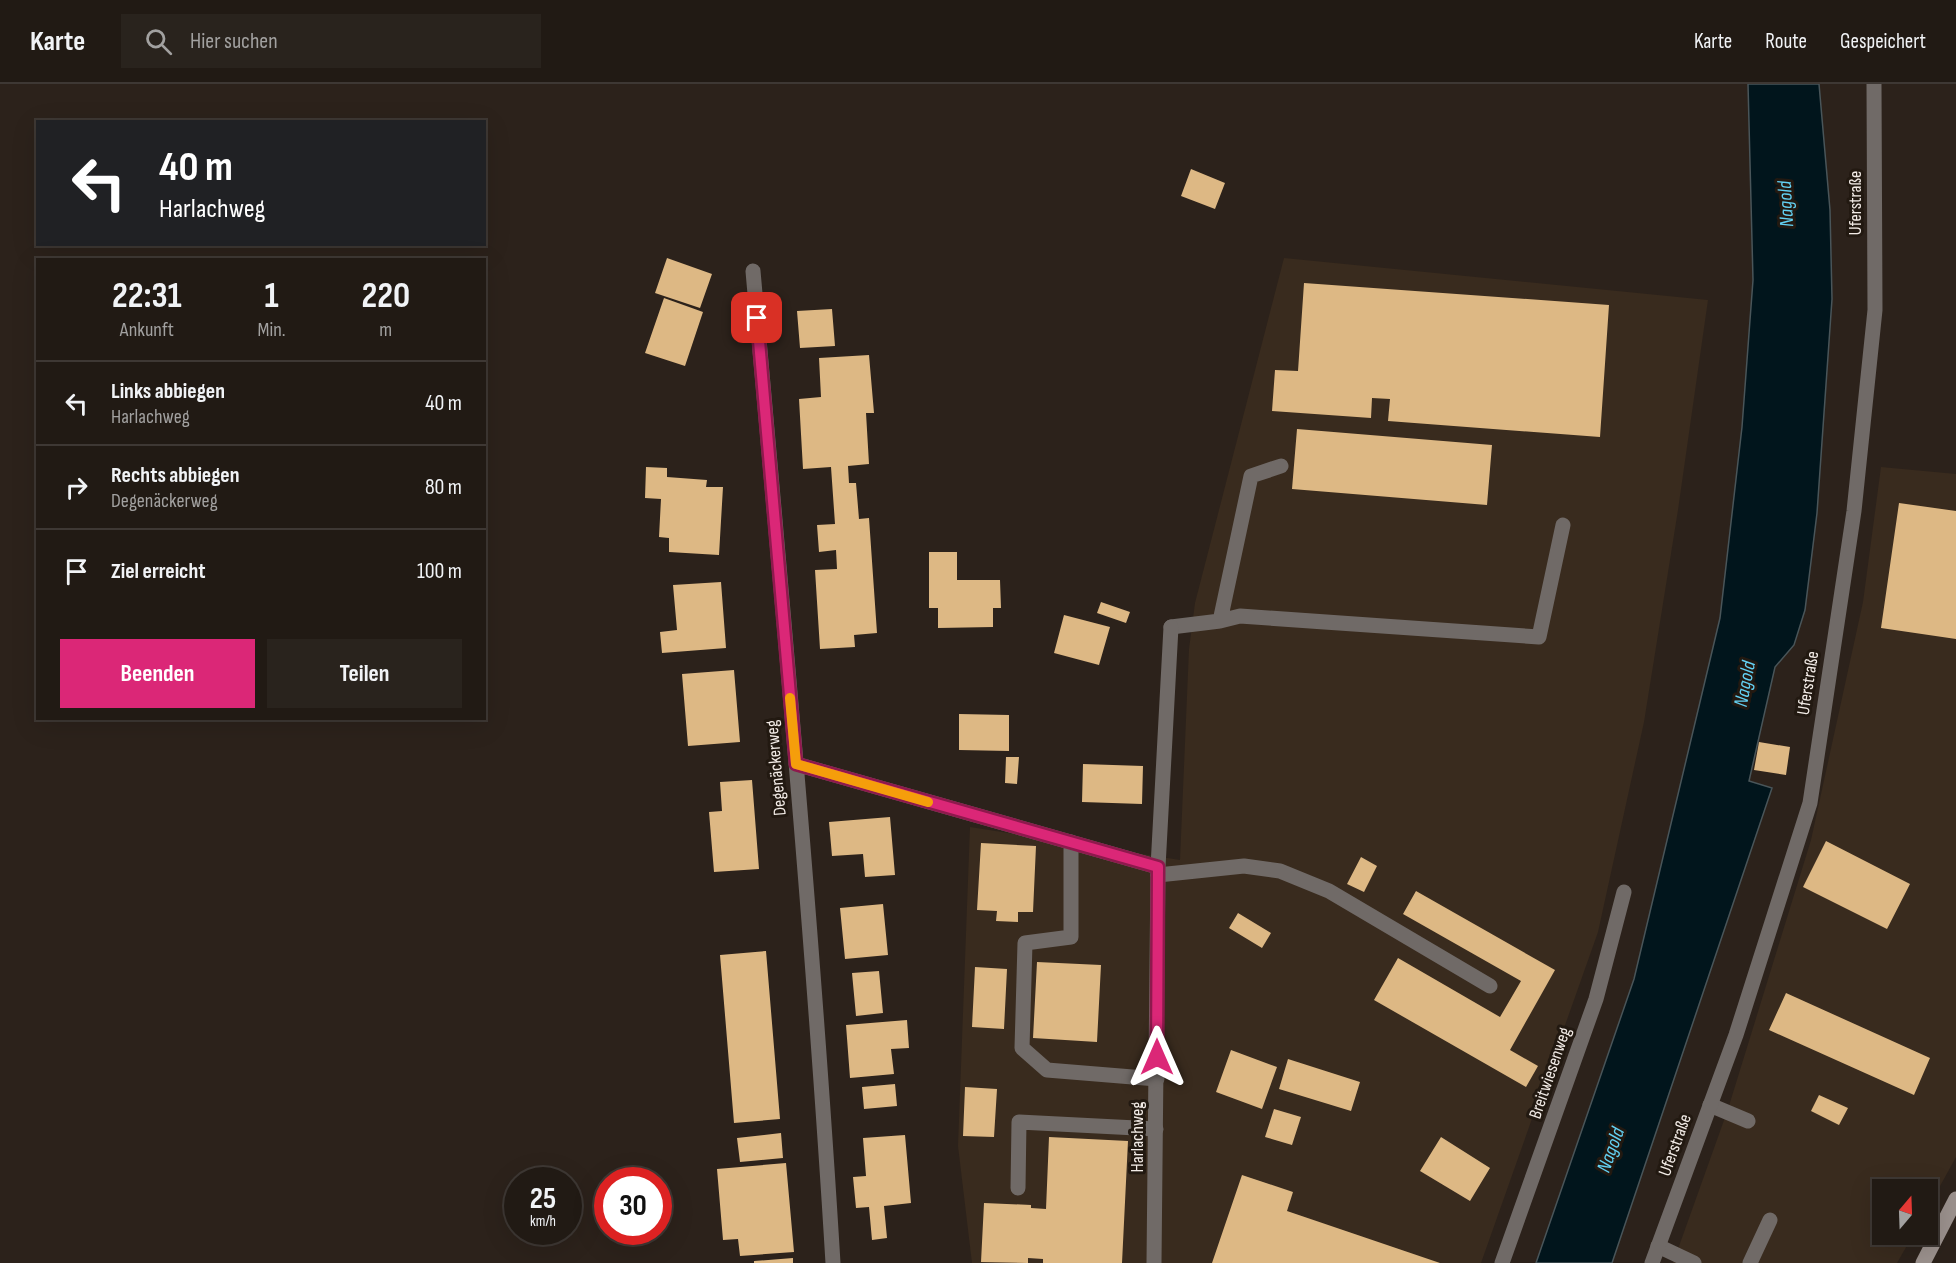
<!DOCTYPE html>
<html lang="de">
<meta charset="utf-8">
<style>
body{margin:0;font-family:"Sofia Sans Condensed",sans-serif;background:#29231d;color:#f1f3f6;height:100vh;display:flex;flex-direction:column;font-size:22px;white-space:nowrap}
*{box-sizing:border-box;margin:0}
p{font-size:20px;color:#a2a1a0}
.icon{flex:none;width:33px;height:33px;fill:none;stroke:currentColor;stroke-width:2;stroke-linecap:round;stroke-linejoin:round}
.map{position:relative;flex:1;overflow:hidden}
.side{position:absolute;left:36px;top:174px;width:450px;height:462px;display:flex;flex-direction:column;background:#211a14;border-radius:0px;box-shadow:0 6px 24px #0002,0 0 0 2px #3e3834}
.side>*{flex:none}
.hud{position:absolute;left:36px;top:36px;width:450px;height:126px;border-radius:0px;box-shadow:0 6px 24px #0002,0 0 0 2px #3e3834;background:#202124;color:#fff;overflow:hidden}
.needle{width:39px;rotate:19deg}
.tools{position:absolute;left:1872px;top:1095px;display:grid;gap:12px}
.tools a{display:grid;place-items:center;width:66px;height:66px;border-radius:0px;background:#211a14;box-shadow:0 6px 24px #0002,0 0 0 2px #3e3834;font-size:30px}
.speed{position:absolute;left:504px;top:1083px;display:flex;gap:12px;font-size:30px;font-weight:700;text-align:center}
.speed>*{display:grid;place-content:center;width:78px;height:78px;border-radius:50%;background:#211a14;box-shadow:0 6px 24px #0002,0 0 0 2px #3e3834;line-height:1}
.speed small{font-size:15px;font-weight:400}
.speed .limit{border:9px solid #d22;background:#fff;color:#111}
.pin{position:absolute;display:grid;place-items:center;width:51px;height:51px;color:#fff;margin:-26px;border-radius:12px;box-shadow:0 3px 9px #0006}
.me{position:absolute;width:66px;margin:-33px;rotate:0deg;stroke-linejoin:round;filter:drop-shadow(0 0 4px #0008)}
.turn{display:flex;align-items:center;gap:21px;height:126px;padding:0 24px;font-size:27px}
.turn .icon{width:78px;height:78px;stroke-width:2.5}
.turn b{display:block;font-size:42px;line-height:51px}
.eta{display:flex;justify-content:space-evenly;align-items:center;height:102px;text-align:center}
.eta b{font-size:36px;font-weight:700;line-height:42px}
.button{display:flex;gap:12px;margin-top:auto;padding:12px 24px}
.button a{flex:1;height:69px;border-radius:0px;background:#db2777;color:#fff;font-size:24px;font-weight:700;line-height:69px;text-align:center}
.button a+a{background:#29231d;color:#f1f3f6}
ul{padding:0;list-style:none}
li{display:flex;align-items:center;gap:18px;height:84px;padding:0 24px;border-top:2px solid #3e3834}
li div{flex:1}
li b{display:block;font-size:22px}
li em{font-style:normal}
header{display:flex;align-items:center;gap:36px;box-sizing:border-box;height:84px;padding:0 30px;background:#211a14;border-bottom:2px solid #3e3834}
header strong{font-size:28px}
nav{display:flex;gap:33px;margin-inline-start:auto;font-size:21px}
.search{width:420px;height:54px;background:#29231d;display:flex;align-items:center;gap:15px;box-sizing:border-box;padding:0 21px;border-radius:0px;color:#a2a1a0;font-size:22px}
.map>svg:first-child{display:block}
</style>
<header>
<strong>Karte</strong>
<div class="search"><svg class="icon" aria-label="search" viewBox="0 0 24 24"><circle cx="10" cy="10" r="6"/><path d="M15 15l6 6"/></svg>Hier suchen</div>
<nav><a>Karte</a><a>Route</a><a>Gespeichert</a></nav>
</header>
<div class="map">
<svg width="1956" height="1179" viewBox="0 0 1956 1179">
<rect width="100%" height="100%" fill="#2c221b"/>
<!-- built -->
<path fill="#392b1e" d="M 1284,174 L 1708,216 L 1678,426 L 1644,638 L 1598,848 L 1481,1179 L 972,1179 L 958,1062 L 970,743 L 1180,776 L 1189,565 L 1195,519 Z
M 1881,383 L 1956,390 L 1956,1073 L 1928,1124 L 1928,1106 L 1882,1106 L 1882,1150 L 1913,1151 L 1897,1179 L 1673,1179 L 1728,1025 L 1811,756 L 1863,518 Z"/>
<!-- water -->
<path fill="#01151c" stroke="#495559" stroke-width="1.5" d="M 1748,0 L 1819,0 L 1830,126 L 1832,215 L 1817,429 L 1805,526 L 1794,561 L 1775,583 L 1749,697 L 1772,704 L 1612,1179 L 1536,1179 L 1634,895 L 1720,534 L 1742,343 L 1753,196 Z"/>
<!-- building -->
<path fill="#ddb884" d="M 1191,85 L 1225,99 L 1215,125 L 1181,112 Z
M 667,174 L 712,190 L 700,224 L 655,209 Z
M 1304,199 L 1609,221 L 1600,353 L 1388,337 L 1390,315 L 1372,314 L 1371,334 L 1272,327 L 1275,286 L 1298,287 Z
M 664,214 L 703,228 L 685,282 L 645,269 Z
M 832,225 L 835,262 L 800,264 L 797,227 Z
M 869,271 L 874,329 L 866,329 L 869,380 L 848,382 L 849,399 L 856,399 L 859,435 L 869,434 L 877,549 L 854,551 L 855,563 L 820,565 L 815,486 L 837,485 L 836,466 L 819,468 L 817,441 L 835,440 L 831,383 L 803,385 L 799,315 L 821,313 L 819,274 Z
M 1297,345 L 1492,361 L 1487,421 L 1292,405 Z
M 646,383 L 667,384 L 667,393 L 707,396 L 706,403 L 723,403 L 719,471 L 669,468 L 669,454 L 659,453 L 661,415 L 645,414 Z
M 1899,419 L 1956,427 L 1956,555 L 1881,544 Z
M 929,468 L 957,468 L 957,496 L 1000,496 L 1001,524 L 993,524 L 993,543 L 938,544 L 938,524 L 929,524 Z
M 721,498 L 726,564 L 662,569 L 660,548 L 677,546 L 673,501 Z
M 1101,518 L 1130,528 L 1126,539 L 1097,529 Z
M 1064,531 L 1110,543 L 1099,581 L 1054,569 Z
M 734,586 L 740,658 L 688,662 L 682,590 Z
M 959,630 L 1009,631 L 1009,667 L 959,666 Z
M 1759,658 L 1790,663 L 1786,691 L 1754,686 Z
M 1006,673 L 1019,673 L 1017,700 L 1005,699 Z
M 1083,680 L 1143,682 L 1142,720 L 1082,718 Z
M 752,696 L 759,785 L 714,788 L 709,728 L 722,727 L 720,698 Z
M 890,733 L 895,791 L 865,793 L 863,770 L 832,772 L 829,738 Z
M 1826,757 L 1910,800 L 1887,845 L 1803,803 Z
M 981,759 L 1036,762 L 1033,828 L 1018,828 L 1018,838 L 996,837 L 997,827 L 977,826 Z
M 1361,773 L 1377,782 L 1364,808 L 1347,800 Z
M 1416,807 L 1555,886 L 1510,966 L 1538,982 L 1526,1003 L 1374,916 L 1398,874 L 1500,933 L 1521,897 L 1403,830 Z
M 883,820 L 888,871 L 845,875 L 840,824 Z
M 1238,829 L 1271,849 L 1262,864 L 1229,844 Z
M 766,867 L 780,1035 L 734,1039 L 720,871 Z
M 1037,878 L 1101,881 L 1097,958 L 1033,954 Z
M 975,883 L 1007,885 L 1004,945 L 972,943 Z
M 879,887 L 883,929 L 856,932 L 852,889 Z
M 1786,909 L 1930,974 L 1914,1011 L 1769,946 Z
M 907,936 L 909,964 L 891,965 L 894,990 L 850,994 L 846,941 Z
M 1231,966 L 1277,983 L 1262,1025 L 1216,1008 Z
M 1288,975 L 1360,998 L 1351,1027 L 1279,1005 Z
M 895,1000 L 897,1022 L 864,1025 L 862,1003 Z
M 965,1003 L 997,1005 L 994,1053 L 963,1052 Z
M 1819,1011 L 1848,1024 L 1839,1041 L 1811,1027 Z
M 1274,1025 L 1301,1033 L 1292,1061 L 1265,1053 Z
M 781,1049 L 783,1074 L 740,1078 L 737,1054 Z
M 905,1051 L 911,1119 L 884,1122 L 887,1154 L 872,1156 L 869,1123 L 856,1124 L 853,1093 L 866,1092 L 863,1054 Z
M 1049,1053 L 1128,1057 L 1122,1179 L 1043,1179 L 1043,1175 L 1028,1174 L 1028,1179 L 981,1178 L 984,1119 L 1031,1121 L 1031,1124 L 1046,1125 Z
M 1441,1053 L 1490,1084 L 1470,1117 L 1420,1087 Z
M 786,1079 L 794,1168 L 740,1172 L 738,1155 L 723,1156 L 717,1085 Z
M 1242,1091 L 1293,1108 L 1287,1127 L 1440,1179 L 1212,1179 Z
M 793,1174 L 793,1179 L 754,1179 L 754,1177 Z"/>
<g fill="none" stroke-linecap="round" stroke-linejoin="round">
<!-- lane -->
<path stroke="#706a67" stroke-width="15" d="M 1220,537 L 1251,392 L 1281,382
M 1171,543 L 1220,537 L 1240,532 L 1539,553 L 1563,441
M 1071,758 L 1071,853 L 1025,859 L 1022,964 L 1047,986 L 1157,995
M 1158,791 L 1244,782 L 1280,787 L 1329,807 L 1490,902
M 1710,1021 L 1748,1037
M 1018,1104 L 1019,1038 L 1156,1045
M 1658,1162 L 1694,1179
M 1750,1179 L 1770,1136"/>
<!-- street -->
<path stroke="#706a67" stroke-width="15" d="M 753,187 C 782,517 813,848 833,1179
M 796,680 L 1158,783
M 1154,1179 L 1158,783 L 1171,543
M 1502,1179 L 1596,915 L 1624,808
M 1652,1179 L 1736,951 L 1810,719 L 1854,427 L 1875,226 L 1874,0"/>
<!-- secondary -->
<path stroke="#9b918d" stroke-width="15" d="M 1923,1179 L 1956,1115"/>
</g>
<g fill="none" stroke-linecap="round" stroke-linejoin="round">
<defs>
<path id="route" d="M 757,234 L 796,680 L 1158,783 L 1157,973"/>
</defs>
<!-- route casing -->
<use href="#route" stroke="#8e194d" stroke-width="15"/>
<!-- route -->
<use href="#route" stroke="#db2777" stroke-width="10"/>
<!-- slow -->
<path stroke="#f59e0b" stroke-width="10" d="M 790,614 L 796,680 L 928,718"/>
</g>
<g text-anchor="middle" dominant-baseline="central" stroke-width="6" stroke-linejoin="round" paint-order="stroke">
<!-- street labels -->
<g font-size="18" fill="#f2ebe6" stroke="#221911">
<text transform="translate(1855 119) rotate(-90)">Uferstraße</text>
<text transform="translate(1808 599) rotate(-81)">Uferstraße</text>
<text transform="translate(776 684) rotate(-95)">Degenäckerweg</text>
<text transform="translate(1550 989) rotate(-71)">Breitwiesenweg</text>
<text transform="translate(1137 1053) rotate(-90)">Harlachweg</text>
<text transform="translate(1675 1061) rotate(-70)">Uferstraße</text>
</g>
<!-- water labels -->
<g font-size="20" font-style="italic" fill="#63d0f2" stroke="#221911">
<text transform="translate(1786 120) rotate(-93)">Nagold</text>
<text transform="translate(1745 600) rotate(-79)">Nagold</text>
<text transform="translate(1611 1066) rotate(-70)">Nagold</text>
</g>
</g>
</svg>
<div class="tools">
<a><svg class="needle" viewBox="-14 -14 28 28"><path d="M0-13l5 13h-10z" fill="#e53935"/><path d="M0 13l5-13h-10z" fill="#a2a1a0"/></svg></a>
</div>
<div class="speed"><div>25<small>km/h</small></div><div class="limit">30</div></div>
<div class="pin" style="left:757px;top:234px;background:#d93025"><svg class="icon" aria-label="arrive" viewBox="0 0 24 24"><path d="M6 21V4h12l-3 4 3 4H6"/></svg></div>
<svg class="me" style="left:1157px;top:973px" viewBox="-20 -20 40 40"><path d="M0-17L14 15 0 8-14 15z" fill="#db2777" stroke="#fff" stroke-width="4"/></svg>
<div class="hud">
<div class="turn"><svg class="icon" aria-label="left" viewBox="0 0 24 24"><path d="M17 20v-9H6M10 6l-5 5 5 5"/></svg><div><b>40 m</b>Harlachweg</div></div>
</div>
<section class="side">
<div class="eta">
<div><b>22:31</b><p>Ankunft</p></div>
<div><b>1</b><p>Min.</p></div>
<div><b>220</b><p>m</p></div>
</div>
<ul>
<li><svg class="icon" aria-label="left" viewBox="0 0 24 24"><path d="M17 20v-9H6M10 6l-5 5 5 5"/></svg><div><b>Links abbiegen</b><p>Harlachweg</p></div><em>40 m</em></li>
<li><svg class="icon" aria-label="right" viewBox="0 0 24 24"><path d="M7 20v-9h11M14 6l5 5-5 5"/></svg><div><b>Rechts abbiegen</b><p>Degenäckerweg</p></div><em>80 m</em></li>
<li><svg class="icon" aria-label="arrive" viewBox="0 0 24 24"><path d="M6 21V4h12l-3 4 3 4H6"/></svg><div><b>Ziel erreicht</b></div><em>100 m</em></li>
</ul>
<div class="button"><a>Beenden</a><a>Teilen</a></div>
</section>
</div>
